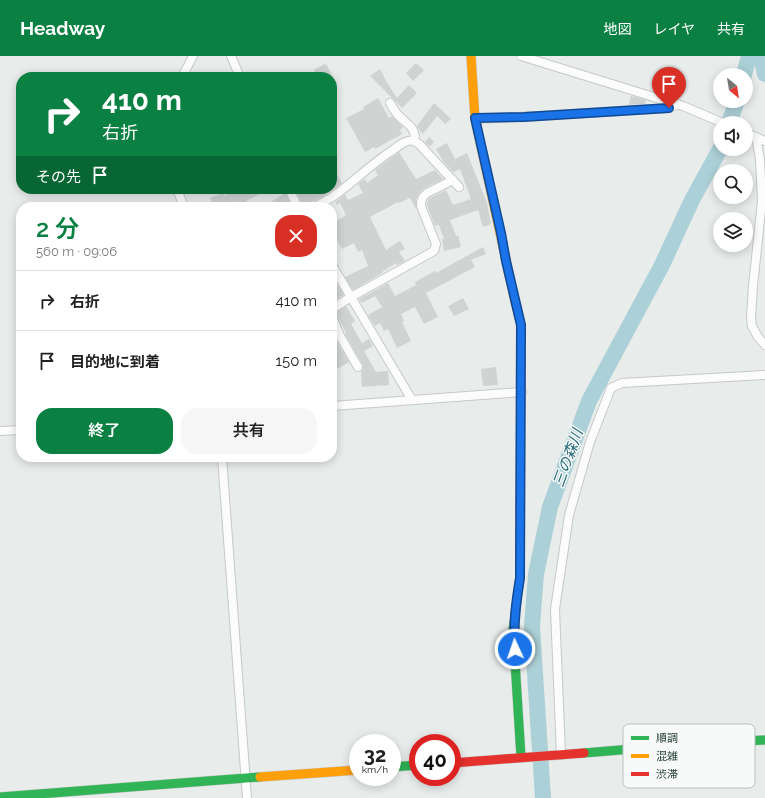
<!DOCTYPE html>
<html lang="ja">
<meta charset="utf-8">
<style>
body{margin:0;font-family:Raleway,"Noto Sans JP",sans-serif;background:#f6f6f6;color:#222;height:100vh;display:flex;flex-direction:column;font-size:15px;white-space:nowrap}
*{box-sizing:border-box;margin:0}
p{font-size:13px;color:#767676}
.icon{flex:none;width:22px;height:22px;fill:none;stroke:currentColor;stroke-width:2;stroke-linecap:round;stroke-linejoin:round}
.map{position:relative;flex:1;overflow:hidden}
.sheet{position:absolute;left:16px;top:146px;width:321px;height:260px;display:flex;flex-direction:column;background:#fff;border-radius:16px;box-shadow:0 2px 10px #0003}
.sheet>*{flex:none}
.guide{position:absolute;left:16px;top:16px;width:321px;height:122px;border-radius:16px;box-shadow:0 2px 10px #0003;background:#0b8043;color:#fff;overflow:hidden}
.needle{width:26px;rotate:150deg}
.tools{position:absolute;left:713px;top:12px;display:grid;gap:8px}
.tools a{display:grid;place-items:center;width:40px;height:40px;border-radius:50%;background:#fff;box-shadow:0 2px 10px #0003;font-size:20px}
.speed{position:absolute;left:349px;top:678px;display:flex;gap:8px;font-size:20px;font-weight:700;text-align:center}
.speed>*{display:grid;place-content:center;width:52px;height:52px;border-radius:50%;background:#fff;box-shadow:0 2px 10px #0003;line-height:1}
.speed small{font-size:10px;font-weight:400}
.speed .limit{border:6px solid #d22;background:#fff;color:#111}
.pin{position:absolute;display:grid;place-items:center;width:34px;height:34px;color:#fff;margin:-41px -17px;border-radius:50% 50% 50% 0;rotate:-45deg;box-shadow:0 0 4px #0007}
.pin .icon{rotate:45deg}
.me{position:absolute;width:44px;margin:-22px;rotate:357deg;stroke-linejoin:round;filter:drop-shadow(0 0 3px #0008)}
.turn{display:flex;align-items:center;gap:14px;height:84px;padding:0 20px;font-size:18px}
.turn .icon{width:52px;height:52px;stroke-width:2.5}
.turn b{display:block;font-size:28px;line-height:34px}
.then{display:flex;align-items:center;height:38px;padding:0 20px;background:#0003;gap:8px;font-size:15px}
.round{display:grid;place-items:center;flex:none;width:42px;height:42px;border-radius:16px;background:#f6f6f6}
.head{display:flex;align-items:center;justify-content:space-between;height:68px;padding:0 20px}
h1{font-size:24px;font-weight:600;line-height:30px;color:#0b8043}
.primary-button{display:flex;gap:8px;margin-top:auto;padding:8px 20px}
.primary-button a{flex:1;height:46px;border-radius:16px;background:#0b8043;color:#fff;font-size:16px;font-weight:600;line-height:46px;text-align:center}
.primary-button a+a{background:#f6f6f6;color:#222}
ul{padding:0;list-style:none}
li{display:flex;align-items:center;gap:12px;height:60px;padding:0 20px;border-top:1px solid #e0e0e0}
li div{flex:1}
li b{display:block;font-size:15px}
li em{font-style:normal}
header{display:flex;align-items:center;gap:24px;box-sizing:border-box;height:56px;padding:0 20px;background:#0b8043;color:#fff}
header strong{font-size:19px}
nav{display:flex;gap:22px;margin-inline-start:auto;font-size:14px}
.map>svg:first-child{display:block}
</style>
<header>
<strong>Headway</strong>
<nav><a>地図</a><a>レイヤ</a><a>共有</a></nav>
</header>
<div class="map">
<svg width="765" height="742" viewBox="0 0 765 742">
<rect width="100%" height="100%" fill="#e8ecea"/>
<g fill="none" stroke-linecap="round" stroke-linejoin="round">
<!-- river -->
<path stroke="#acd0d7" stroke-width="16" d="M 761,0 L 765,18
M 744,19 L 749,0
M 729,67 L 737,45
M 543,742 L 532,570 L 536,518 L 550,451 L 589,345 L 662,209 L 692,144 L 720,93"/>
</g>
<!-- building -->
<path fill="#cfd3d2" d="M 326,7 L 333,21 L 318,21 L 314,14 Z
M 416,7 L 424,14 L 413,25 L 406,17 Z
M 380,13 L 384,20 L 383,20 L 397,42 L 409,29 L 417,37 L 402,52 L 370,20 Z
M 631,40 L 646,44 L 645,48 L 629,49 Z
M 378,42 L 389,62 L 392,60 L 403,71 L 400,74 L 402,78 L 375,93 L 374,91 L 365,96 L 346,62 L 364,53 L 363,51 Z
M 434,47 L 451,63 L 445,68 L 437,60 L 423,78 L 420,75 L 417,70 Z
M 429,81 L 434,86 L 430,91 L 425,86 Z
M 447,87 L 455,103 L 467,97 L 487,147 L 491,168 L 483,171 L 478,154 L 450,164 L 456,180 L 458,179 L 461,191 L 444,195 L 442,183 L 444,183 L 439,169 L 435,170 L 427,149 L 428,144 L 430,142 L 446,134 L 453,149 L 471,143 L 460,113 L 453,116 L 443,105 L 436,93 Z
M 399,96 L 416,123 L 435,114 L 443,123 L 424,132 L 420,136 L 416,143 L 416,153 L 410,142 L 399,147 L 398,146 L 370,161 L 386,194 L 400,185 L 405,193 L 399,196 L 405,205 L 397,209 L 396,207 L 382,216 L 382,217 L 353,234 L 345,221 L 368,210 L 362,194 L 358,196 L 354,187 L 342,193 L 335,181 L 332,182 L 332,168 L 346,159 L 340,147 L 337,149 L 335,146 L 345,138 L 348,144 L 363,137 L 358,128 L 365,123 L 367,127 L 378,119 L 375,114 Z
M 332,110 L 342,127 L 322,141 L 311,146 L 309,150 L 304,151 L 295,133 L 332,133 Z
M 236,133 L 239,133 L 241,136 L 246,133 L 270,133 L 246,145 L 249,151 L 241,151 L 238,145 L 227,151 L 214,151 L 210,142 L 223,137 L 224,140 Z
M 285,137 L 292,150 L 263,151 Z
M 483,191 L 486,198 L 471,204 L 475,211 L 426,237 L 438,261 L 424,268 L 415,251 L 401,258 L 404,265 L 402,266 L 411,285 L 397,292 L 388,273 L 384,275 L 380,267 L 375,270 L 368,259 L 382,251 L 375,240 L 362,247 L 359,243 L 388,227 L 395,240 L 416,229 L 415,226 L 435,215 L 436,217 Z
M 335,225 L 344,239 L 335,244 L 332,239 L 332,227 Z
M 463,242 L 469,253 L 454,260 L 448,250 Z
M 346,250 L 355,265 L 351,268 L 362,287 L 369,283 L 373,290 L 364,295 L 376,316 L 388,315 L 389,329 L 362,331 L 361,316 L 363,313 L 363,309 L 345,278 L 346,277 L 336,257 Z
M 335,283 L 349,306 L 332,316 L 332,285 Z
M 496,311 L 498,329 L 483,330 L 481,313 Z"/>
<g fill="none" stroke-linecap="round" stroke-linejoin="round">
<defs>
<path id="street" d="M 231,0 L 240,21
M 521,0 L 683,50 L 723,67
M 182,21 L 193,0
M 390,47 C 392,51 395,55 397,58 C 404,66 418,72 414,84
M 475,63 L 539,60 L 669,52 L 678,48
M 746,77 L 765,85
M 756,81 L 760,103 L 762,145 L 753,230 L 751,262 L 752,270 L 758,281 L 765,289
M 177,133 L 184,151
M 289,133 L 298,151
M 314,151 C 343,138 364,113 390,96 C 395,93 400,88 405,86 C 411,83 415,85 419,88 L 459,131
M 332,209 L 412,344
M 332,253 L 351,241 L 434,195 L 436,188 L 421,150 C 421,144 422,141 427,137 L 453,124
M 332,261 L 340,280 L 358,311
M 332,350 L 522,336
M 0,375 L 21,374
M 222,401 L 247,742
M 561,699 L 555,553 L 569,459 L 590,386 L 611,332 L 622,327 L 765,319"/>
<path id="fast" d="M 520,506 L 520,522 L 513,574 L 521,701
M 584,697 L 692,688 L 765,684
M 392,711 L 418,709
M 0,741 L 260,721"/>
<path id="slow" d="M 471,0 L 475,63 L 515,245
M 260,721 L 358,714"/>
<path id="jam" d="M 515,245 L 521,269 L 520,506
M 452,707 L 584,697"/>
</defs>
<!-- street casing -->
<use href="#street" stroke="#c5c9c7" stroke-width="10"/>
<!-- fast casing -->
<use href="#fast" stroke="#c4c9c7" stroke-width="10"/>
<!-- slow casing -->
<use href="#slow" stroke="#c4c9c7" stroke-width="10"/>
<!-- jam casing -->
<use href="#jam" stroke="#c4c9c7" stroke-width="10"/>
<!-- street -->
<use href="#street" stroke="#fcfcfc" stroke-width="8"/>
<!-- fast -->
<use href="#fast" stroke="#30b455" stroke-width="9"/>
<!-- slow -->
<use href="#slow" stroke="#ff9f0a" stroke-width="9"/>
<!-- jam -->
<use href="#jam" stroke="#e5322d" stroke-width="9"/>
</g>
<g fill="none" stroke-linecap="round" stroke-linejoin="round">
<defs>
<path id="route" d="M 515,593 C 513,568 516,546 520,522 L 521,269 L 506,205 L 501,177 L 475,62 L 524,61 L 669,52"/>
</defs>
<!-- route casing -->
<use href="#route" stroke="#114b97" stroke-width="10"/>
<!-- route -->
<use href="#route" stroke="#1a73e8" stroke-width="7"/>
</g>
<g text-anchor="middle" dominant-baseline="central" stroke-width="3" stroke-linejoin="round" paint-order="stroke">
<!-- water labels -->
<g font-size="15" font-style="italic" fill="#236878" stroke="#f7faf9">
<text transform="translate(568 402) rotate(-70)">三の森川</text>
</g>
</g>
<!-- legend -->
<rect x="623" y="668" width="132" height="64" rx="6" fill="#f7faf9" stroke="#b8c2bf" stroke-width="1"/>
<rect x="631" y="680" width="18" height="4" fill="#30b455"/>
<rect x="631" y="698" width="18" height="4" fill="#ff9f0a"/>
<rect x="631" y="716" width="18" height="4" fill="#e5322d"/>
<g font-size="11" fill="#263f39">
<text x="656" y="686">順調</text>
<text x="656" y="704">混雑</text>
<text x="656" y="722">渋滞</text>
</g>
</svg>
<div class="tools">
<a><svg class="needle" viewBox="-14 -14 28 28"><path d="M0-13l5 13h-10z" fill="#e53935"/><path d="M0 13l5-13h-10z" fill="#767676"/></svg></a>
<a><svg class="icon" aria-label="sound" viewBox="0 0 24 24"><path d="M4 9h4l5-4v14l-5-4H4zM17 9q2 3 0 6"/></svg></a>
<a><svg class="icon" aria-label="search" viewBox="0 0 24 24"><circle cx="10" cy="10" r="6"/><path d="M15 15l6 6"/></svg></a>
<a><svg class="icon" aria-label="layers" viewBox="0 0 24 24"><path d="M12 4l9 5-9 5-9-5zM3 14l9 5 9-5"/></svg></a>
</div>
<div class="speed"><div>32<small>km/h</small></div><div class="limit">40</div></div>
<div class="pin" style="left:669px;top:52px;background:#d93025"><svg class="icon" aria-label="arrive" viewBox="0 0 24 24"><path d="M6 21V4h12l-3 4 3 4H6"/></svg></div>
<svg class="me" style="left:515px;top:593px" viewBox="-20 -20 40 40"><circle r="17" fill="#1a73e8" stroke="#fff" stroke-width="3"/><path d="M0-11L8 9 0 5-8 9z" fill="#fff"/></svg>
<div class="guide">
<div class="turn"><svg class="icon" aria-label="right" viewBox="0 0 24 24"><path d="M7 20v-9h11M14 6l5 5-5 5"/></svg><div><b>410 m</b>右折</div></div>
<div class="then">その先<svg class="icon" aria-label="arrive" viewBox="0 0 24 24"><path d="M6 21V4h12l-3 4 3 4H6"/></svg></div>
</div>
<section class="sheet">
<div class="head"><div><h1>2 分</h1><p>560 m · 09:06</p></div><a class="round" style="background:#d93025;color:#fff"><svg class="icon" aria-label="close" viewBox="0 0 24 24"><path d="M6 6l12 12M18 6L6 18"/></svg></a></div>
<ul>
<li><svg class="icon" aria-label="right" viewBox="0 0 24 24"><path d="M7 20v-9h11M14 6l5 5-5 5"/></svg><div><b>右折</b></div><em>410 m</em></li>
<li><svg class="icon" aria-label="arrive" viewBox="0 0 24 24"><path d="M6 21V4h12l-3 4 3 4H6"/></svg><div><b>目的地に到着</b></div><em>150 m</em></li>
</ul>
<div class="primary-button"><a>終了</a><a>共有</a></div>
</section>
</div>
